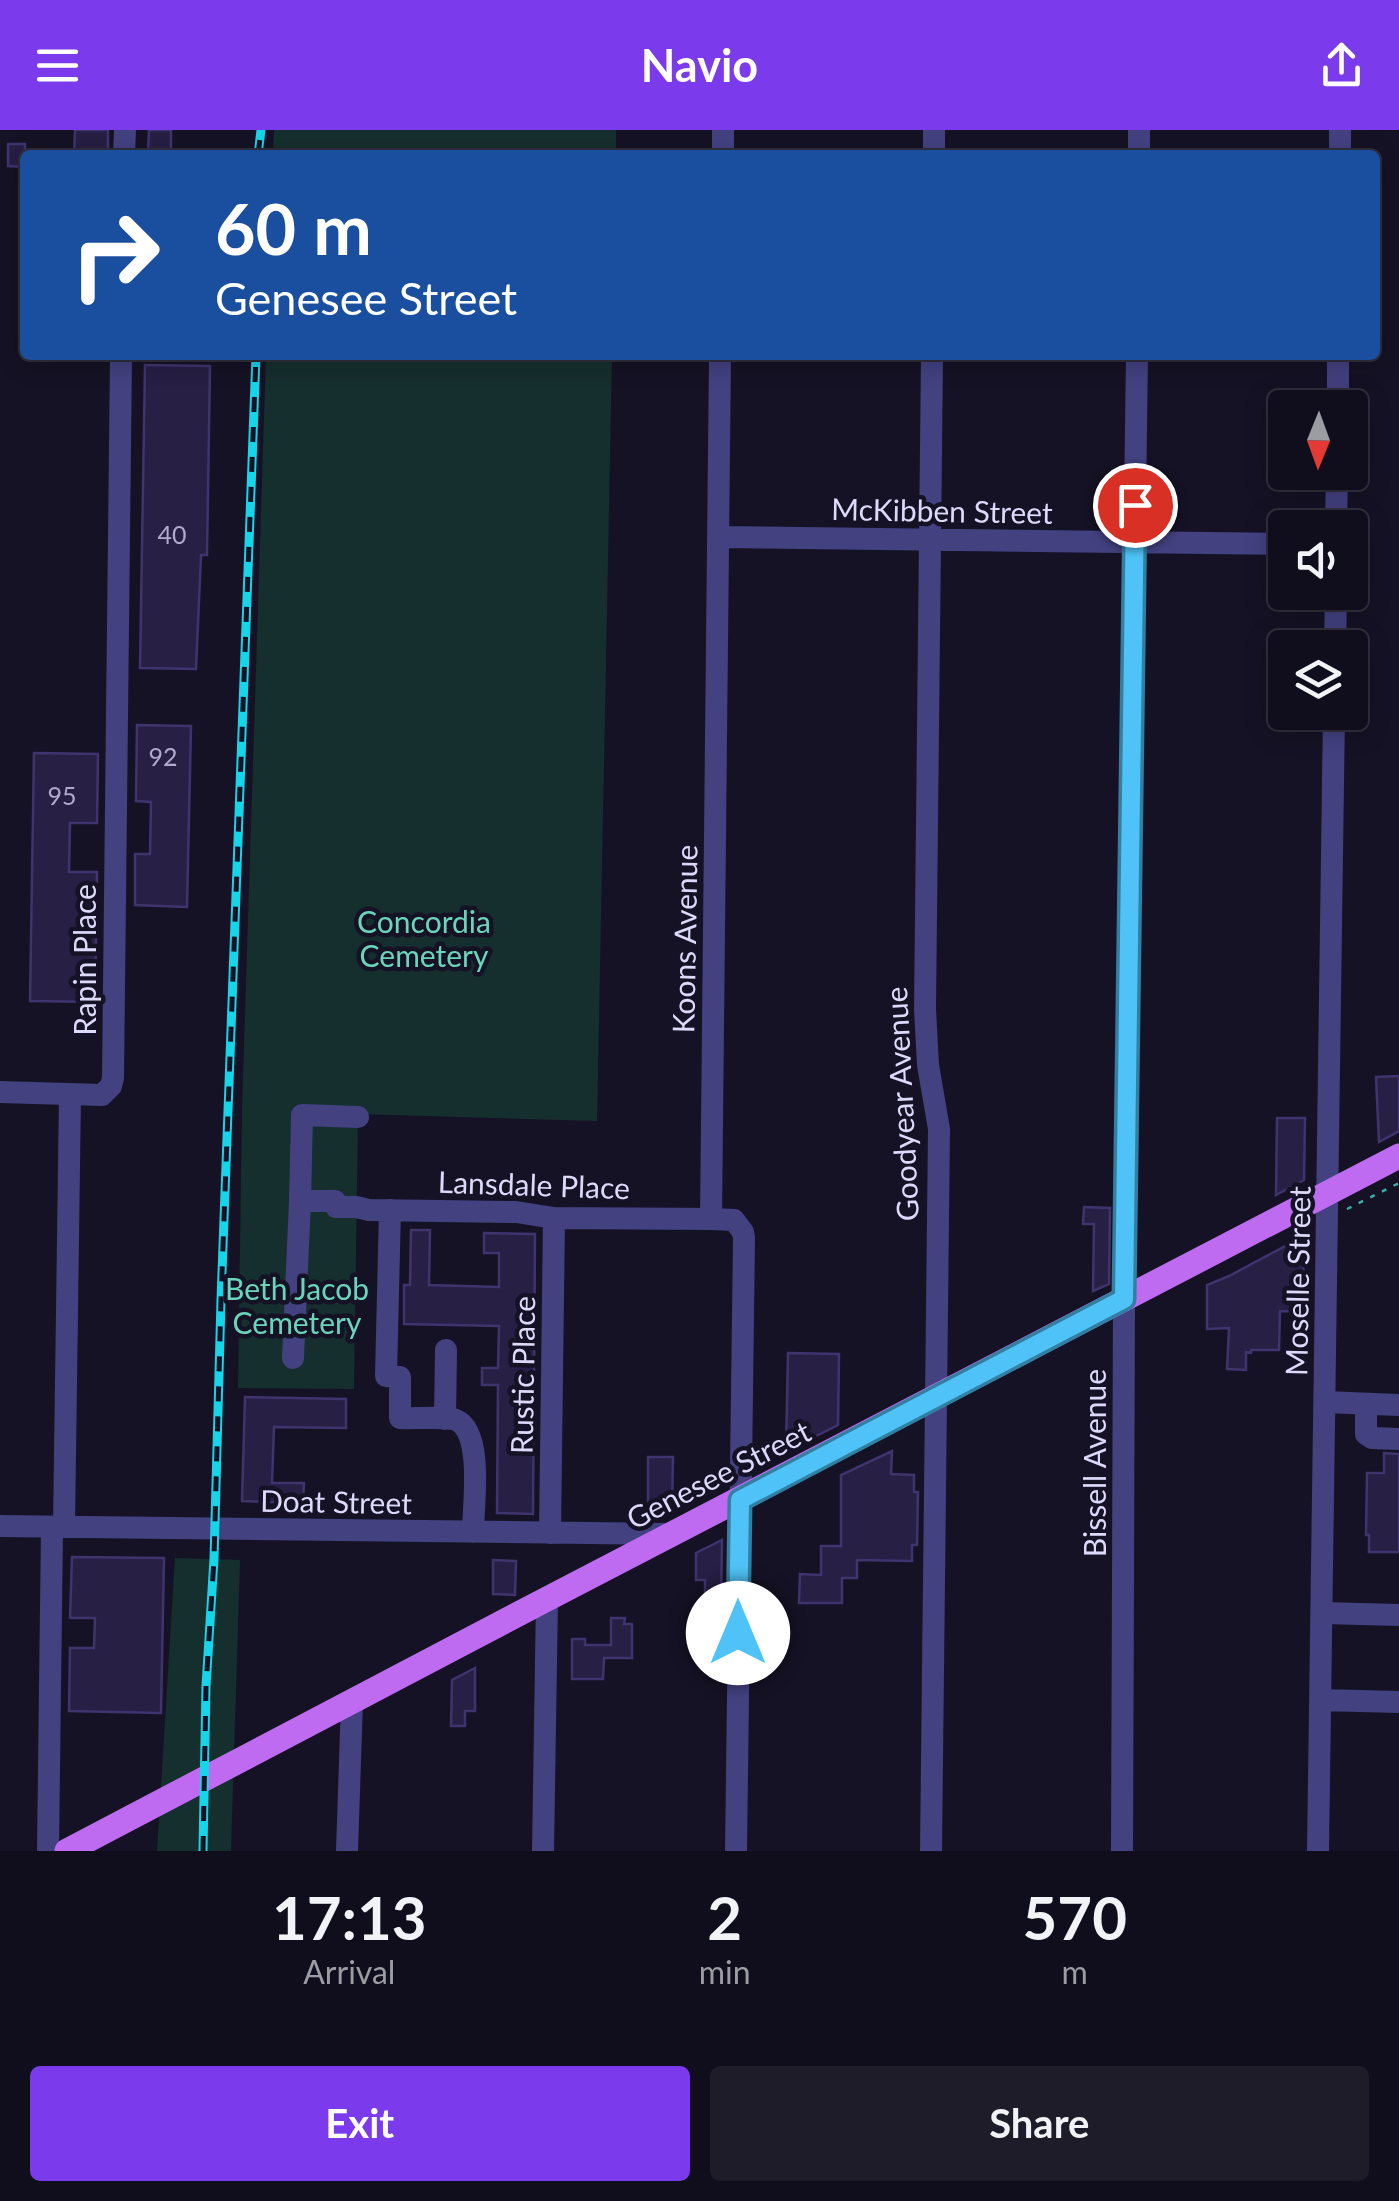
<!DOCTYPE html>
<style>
body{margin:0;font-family:Lato,sans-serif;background:#1e1c29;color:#f1f3f6;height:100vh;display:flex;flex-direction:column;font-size:38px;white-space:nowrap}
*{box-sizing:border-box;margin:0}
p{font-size:32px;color:#9c9ca3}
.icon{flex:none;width:55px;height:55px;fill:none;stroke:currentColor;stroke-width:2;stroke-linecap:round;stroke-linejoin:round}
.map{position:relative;height:1721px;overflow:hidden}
.details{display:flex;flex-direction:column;background:#100e1c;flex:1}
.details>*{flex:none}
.guide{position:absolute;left:20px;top:20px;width:1360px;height:210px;border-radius:10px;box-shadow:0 5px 25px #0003,0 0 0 2px #302e3b;background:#1a4fa0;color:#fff;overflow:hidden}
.needle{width:65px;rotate:181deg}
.controls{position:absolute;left:1268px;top:260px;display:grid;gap:20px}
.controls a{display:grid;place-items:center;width:100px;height:100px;border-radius:10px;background:#100e1c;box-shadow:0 5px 25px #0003,0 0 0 2px #302e3b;font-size:50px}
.pin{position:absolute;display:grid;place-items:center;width:85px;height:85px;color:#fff;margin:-42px;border:5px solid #fff;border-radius:50%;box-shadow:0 2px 10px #0007}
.me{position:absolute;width:110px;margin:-55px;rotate:0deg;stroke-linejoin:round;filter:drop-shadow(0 0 8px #0008)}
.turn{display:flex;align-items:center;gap:35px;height:210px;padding:0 30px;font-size:45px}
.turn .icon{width:130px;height:130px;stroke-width:2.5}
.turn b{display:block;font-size:70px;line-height:85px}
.eta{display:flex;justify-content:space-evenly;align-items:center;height:170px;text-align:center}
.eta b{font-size:60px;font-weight:700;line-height:70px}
.button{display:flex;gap:20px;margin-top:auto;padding:20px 30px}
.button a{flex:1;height:115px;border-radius:10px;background:#7c3aed;color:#fff;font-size:40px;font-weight:700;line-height:115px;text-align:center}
.button a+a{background:#1e1c29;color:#f1f3f6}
header{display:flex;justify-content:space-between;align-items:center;height:130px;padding:0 30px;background:#7c3aed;color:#fff;font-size:45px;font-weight:700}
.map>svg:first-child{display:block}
</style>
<header><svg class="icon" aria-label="menu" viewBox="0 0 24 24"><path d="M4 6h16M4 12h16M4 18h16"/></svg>Navio<svg class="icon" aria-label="share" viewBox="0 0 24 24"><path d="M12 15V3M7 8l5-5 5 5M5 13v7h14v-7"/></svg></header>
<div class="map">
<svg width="1399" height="1721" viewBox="0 0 1399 1721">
<rect width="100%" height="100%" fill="#151225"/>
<!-- green -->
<path fill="#152f2e" d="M 274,0 L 616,0 L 616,25 L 273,25 Z
M 266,225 L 612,225 L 597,991 L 358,984 L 354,1259 L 238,1258 L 242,979 Z
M 175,1428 L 240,1430 L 231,1721 L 157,1721 Z"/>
<!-- building -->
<path fill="#271f44" stroke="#3f346e" stroke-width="2.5" d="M 75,0 L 108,0 L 108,25 L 74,25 Z
M 149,0 L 171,0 L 171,25 L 148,25 Z
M 8,14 L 25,14 L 25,37 L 8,36 Z
M 145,235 L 210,236 L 207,425 L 201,425 L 196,539 L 140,538 Z
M 137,595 L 191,596 L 187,777 L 135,775 L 135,724 L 150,724 L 151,672 L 136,671 Z
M 34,623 L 98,624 L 97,693 L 70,693 L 69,742 L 97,742 L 95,872 L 30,871 Z
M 1399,946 L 1399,1001 L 1379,1012 L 1376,947 Z
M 1277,988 L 1305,988 L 1304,1050 L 1276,1065 Z
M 1084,1077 L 1110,1078 L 1109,1154 L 1093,1161 L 1094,1094 L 1083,1094 Z
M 411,1100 L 430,1100 L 429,1155 L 499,1157 L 499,1123 L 484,1123 L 484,1103 L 535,1104 L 533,1384 L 497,1383 L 498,1255 L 482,1255 L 482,1238 L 498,1238 L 499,1196 L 404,1194 L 404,1155 L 410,1155 Z
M 1304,1106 L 1303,1182 L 1280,1181 L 1279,1220 L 1251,1220 L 1251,1223 L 1246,1222 L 1246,1240 L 1227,1239 L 1229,1198 L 1207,1199 L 1207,1155 L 1229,1146 Z
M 788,1223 L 839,1224 L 838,1295 L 786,1321 Z
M 245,1267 L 346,1269 L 346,1298 L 274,1297 L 272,1353 L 304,1353 L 303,1373 L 242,1371 Z
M 892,1321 L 891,1344 L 914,1345 L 914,1362 L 918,1362 L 917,1415 L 912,1415 L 912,1431 L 857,1430 L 857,1448 L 842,1448 L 842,1473 L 799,1473 L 800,1444 L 821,1445 L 821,1416 L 841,1416 L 841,1345 Z
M 1384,1323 L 1399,1324 L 1399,1422 L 1369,1422 L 1369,1405 L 1366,1405 L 1367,1343 L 1384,1343 Z
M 648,1327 L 673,1327 L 672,1378 L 648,1378 Z
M 722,1410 L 721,1472 L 705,1472 L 705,1450 L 696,1450 L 696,1423 Z
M 72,1427 L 164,1428 L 161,1583 L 69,1581 L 70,1518 L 94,1518 L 95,1488 L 70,1488 Z
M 493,1430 L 516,1431 L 515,1465 L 493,1464 Z
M 611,1488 L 625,1488 L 624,1494 L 632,1494 L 632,1528 L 604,1528 L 603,1549 L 572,1549 L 572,1509 L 585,1509 L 585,1515 L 611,1515 Z
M 475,1538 L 475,1581 L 465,1581 L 465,1596 L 451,1596 L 452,1550 Z"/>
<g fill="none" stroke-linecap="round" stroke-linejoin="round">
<!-- path -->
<path stroke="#3baea6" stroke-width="2.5" stroke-dasharray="5 8" stroke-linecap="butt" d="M 1347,1079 L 1399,1053"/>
<!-- minor -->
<path stroke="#434180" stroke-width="22" d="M 124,25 L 125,0
M 723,25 L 723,0
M 934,25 L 934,0
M 1139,25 L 1139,0
M 1340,25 L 1340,0
M 720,225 L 711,1089 L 734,1090 L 743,1102 L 744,1108 L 736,1721
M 1338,278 L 1338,225
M 1336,398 L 1337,342
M 718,407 L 1285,414
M 1335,518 L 1336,462
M 0,962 L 102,965 L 111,956 L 113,948 L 121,225
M 300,1071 L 302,985 L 358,987
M 390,1080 L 386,1246 L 400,1247 L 400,1288 C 412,1289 447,1286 456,1290 C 484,1302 473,1376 473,1402
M 293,1228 L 300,1071 L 335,1071 L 336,1077 L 356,1077 L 369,1080 L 516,1082 L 554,1088 L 711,1089
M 1325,1272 L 1399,1275
M 1366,1274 L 1366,1304 L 1372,1308 L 1399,1309
M 445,1289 L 446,1220
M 0,1396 L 671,1404
M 64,1397 L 70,965
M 550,1403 L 554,1088
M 1323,1483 L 1399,1485
M 1321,1570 L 1399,1572
M 48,1721 L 52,1397
M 347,1721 L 352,1571
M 543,1721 L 547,1469
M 931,1721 L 939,999 L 928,935 L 925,879 L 932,225
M 1122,1721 L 1124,1169 L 1137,225
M 1318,1721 L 1334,582"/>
<!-- major -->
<path stroke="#be6bf1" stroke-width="25" d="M 67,1721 L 547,1469 L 1399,1026"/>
<defs>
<path id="rail" d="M 258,25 L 261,0
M 203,1721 L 206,1556 L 214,1429 L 221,1170 L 256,225"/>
</defs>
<!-- rail casing -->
<use href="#rail" stroke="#17d5e9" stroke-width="9"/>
<!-- rail -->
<use href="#rail" stroke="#151225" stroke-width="5" stroke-dasharray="15" stroke-linecap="butt"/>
</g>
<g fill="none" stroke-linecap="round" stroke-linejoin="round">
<defs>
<path id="route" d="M 738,1503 L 740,1370 L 1124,1169 L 1135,375"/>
</defs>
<!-- route casing -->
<use href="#route" stroke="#337fa1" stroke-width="25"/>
<!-- route -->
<use href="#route" stroke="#4fc3f7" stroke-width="18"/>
</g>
<g text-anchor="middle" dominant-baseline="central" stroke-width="9" stroke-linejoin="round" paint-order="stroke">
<!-- number labels -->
<g font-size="25" fill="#b0aacd">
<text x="172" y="404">40</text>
<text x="163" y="626">92</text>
<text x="62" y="665">95</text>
</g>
<!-- street labels -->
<g font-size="30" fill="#ddd9fb" stroke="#151225">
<text transform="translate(942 380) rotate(1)">McKibben Street</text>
<text transform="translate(684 809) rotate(-89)">Koons Avenue</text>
<text transform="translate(84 830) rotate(-90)">Rapin Place</text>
<text transform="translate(901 974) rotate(-93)">Goodyear Avenue</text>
<text transform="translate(534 1054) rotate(2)">Lansdale Place</text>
<text transform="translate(1297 1151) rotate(-89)">Moselle Street</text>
<text transform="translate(522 1245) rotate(-89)">Rustic Place</text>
<text transform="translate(1094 1333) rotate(-90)">Bissell Avenue</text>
<text transform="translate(718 1344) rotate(-27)">Genesee Street</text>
<text transform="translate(336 1371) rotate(1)">Doat Street</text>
</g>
<!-- park labels -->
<g font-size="30" fill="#6bd5bb" stroke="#151225">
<text x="424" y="791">Concordia<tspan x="424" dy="34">Cemetery</tspan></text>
<text x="297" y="1158">Beth Jacob<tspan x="297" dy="34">Cemetery</tspan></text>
</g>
</g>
</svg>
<div class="controls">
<a><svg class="needle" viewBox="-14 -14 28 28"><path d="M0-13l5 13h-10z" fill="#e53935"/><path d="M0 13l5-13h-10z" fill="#9c9ca3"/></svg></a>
<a><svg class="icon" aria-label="sound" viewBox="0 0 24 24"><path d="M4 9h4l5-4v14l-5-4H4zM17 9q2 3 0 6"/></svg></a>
<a><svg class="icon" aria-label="layers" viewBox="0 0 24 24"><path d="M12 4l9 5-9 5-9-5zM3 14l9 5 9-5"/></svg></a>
</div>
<div class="pin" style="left:1135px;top:375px;background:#d93025"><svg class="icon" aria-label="arrive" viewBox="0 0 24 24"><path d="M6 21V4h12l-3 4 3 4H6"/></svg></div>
<svg class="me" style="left:738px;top:1503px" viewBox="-20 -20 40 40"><circle r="19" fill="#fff"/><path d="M0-13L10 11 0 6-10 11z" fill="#4fc3f7"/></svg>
<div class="guide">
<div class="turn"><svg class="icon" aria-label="right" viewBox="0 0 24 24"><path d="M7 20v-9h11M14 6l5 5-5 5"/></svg><div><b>60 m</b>Genesee Street</div></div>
</div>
</div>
<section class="details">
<div class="eta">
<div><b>17:13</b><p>Arrival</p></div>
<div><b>2</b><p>min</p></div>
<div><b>570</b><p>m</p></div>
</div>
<div class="button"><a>Exit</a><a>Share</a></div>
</section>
